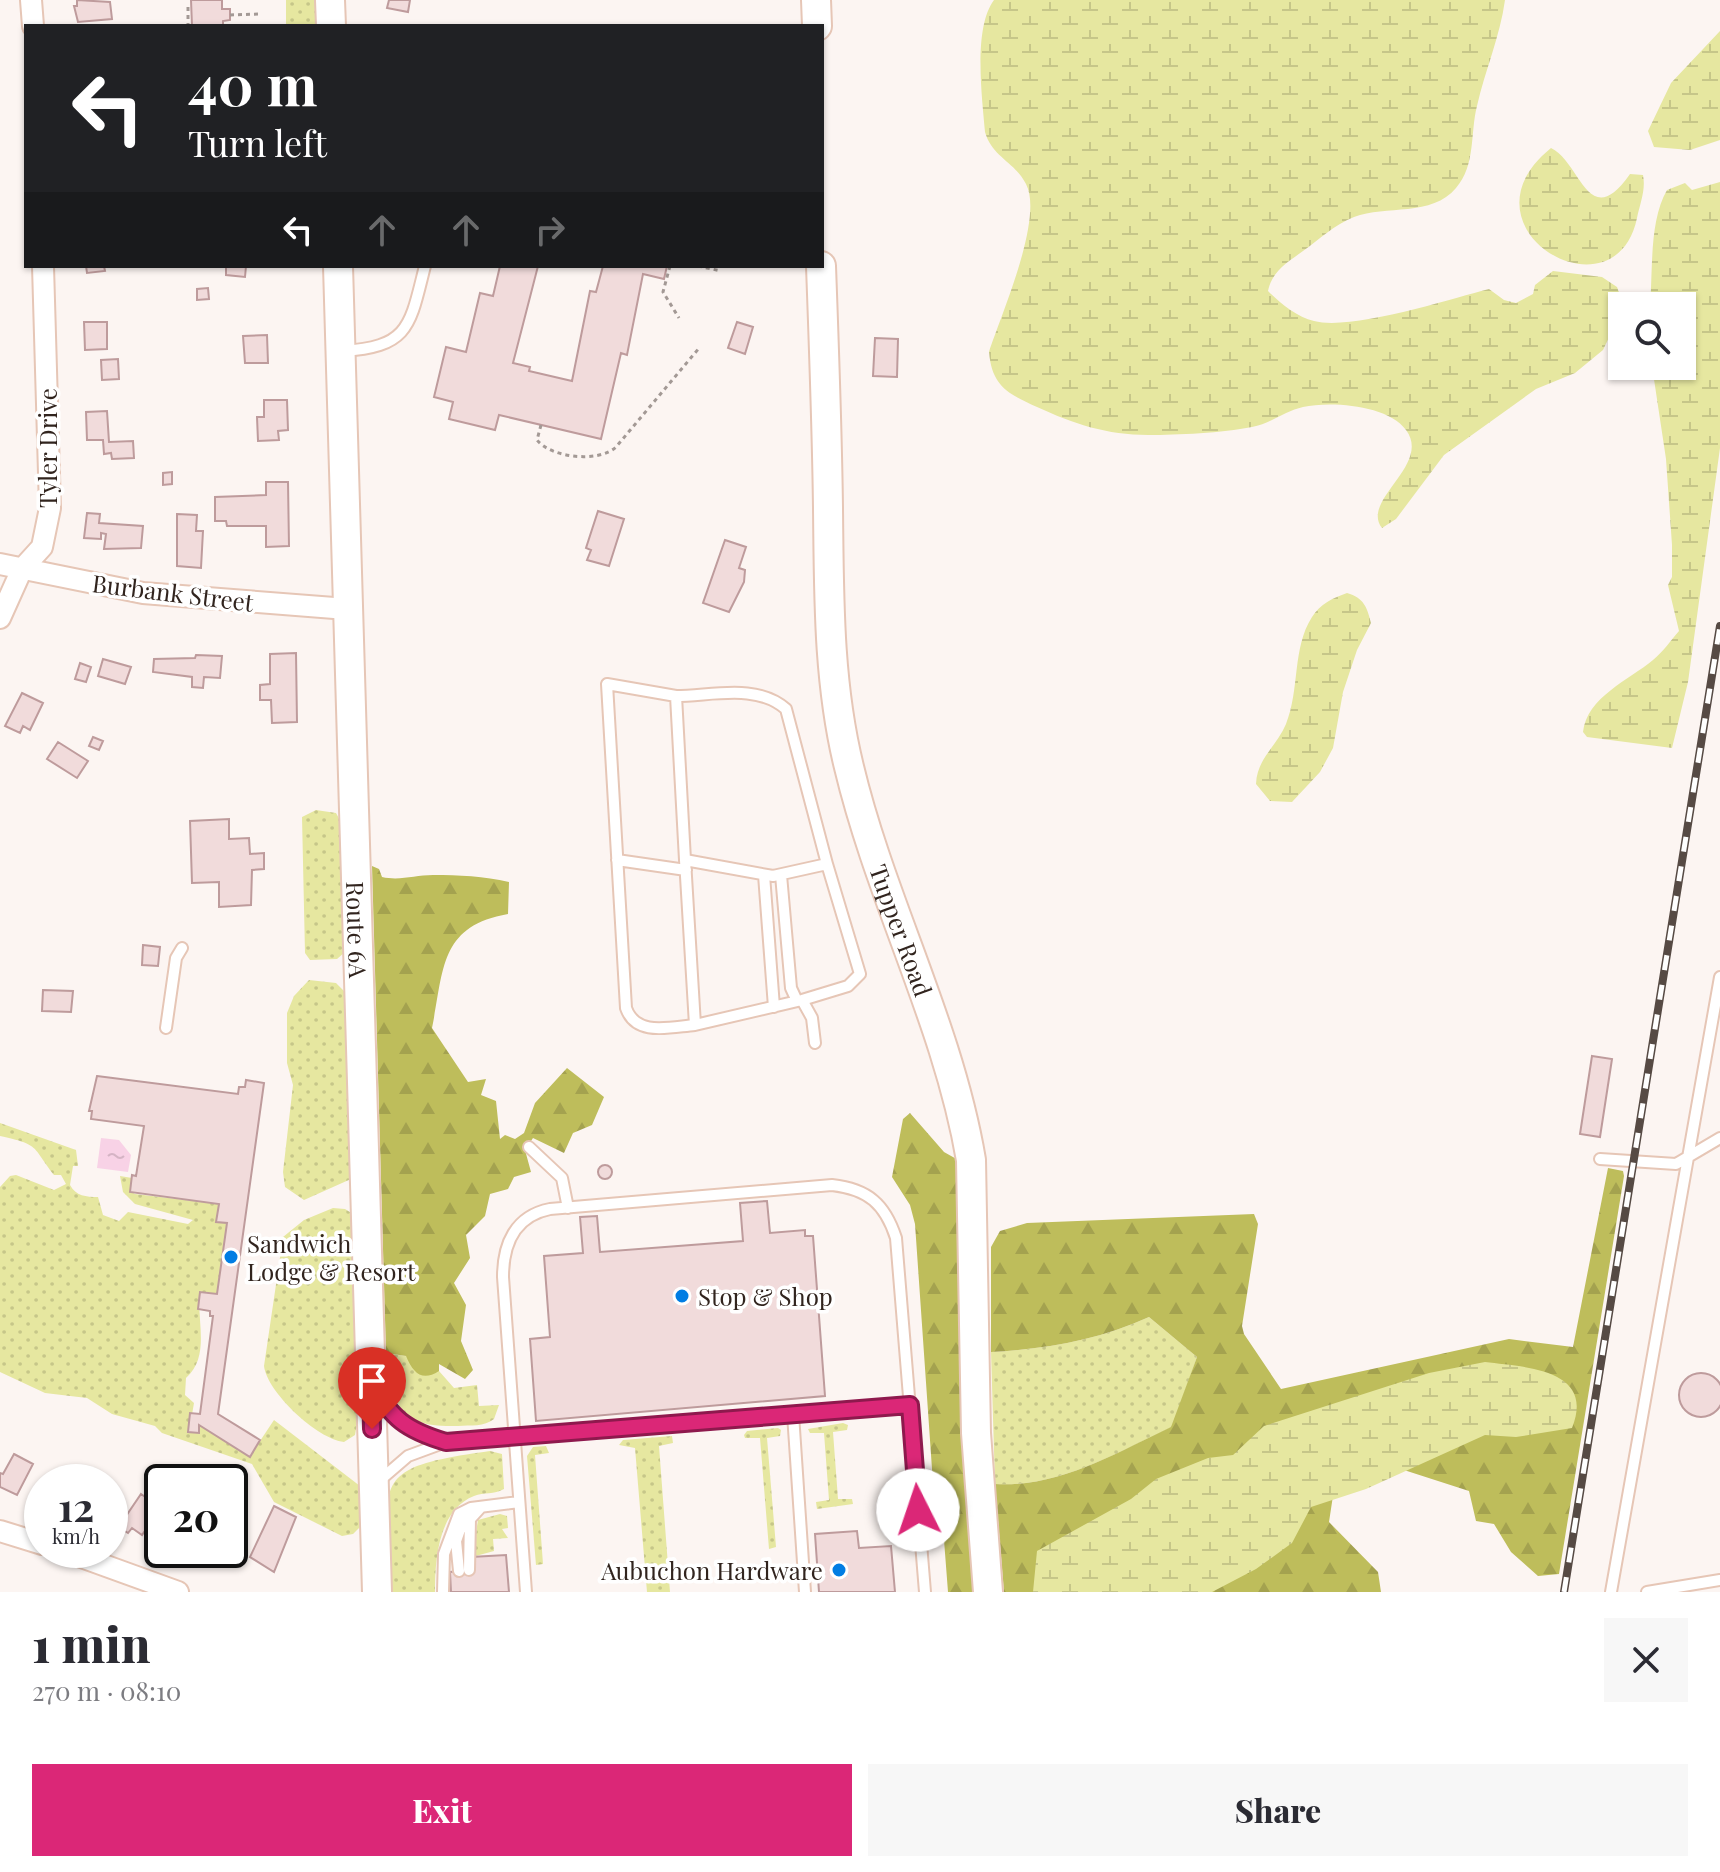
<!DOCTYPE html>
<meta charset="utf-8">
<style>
body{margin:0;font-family:"Playfair Display",serif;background:#f7f7f7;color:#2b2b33;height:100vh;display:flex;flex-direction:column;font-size:30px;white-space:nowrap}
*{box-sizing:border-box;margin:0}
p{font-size:26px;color:#7c7c81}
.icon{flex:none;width:44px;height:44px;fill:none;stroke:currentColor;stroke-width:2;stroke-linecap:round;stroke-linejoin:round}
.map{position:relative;height:1592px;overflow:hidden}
.side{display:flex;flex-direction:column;background:#fff;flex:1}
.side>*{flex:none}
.hud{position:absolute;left:24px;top:24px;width:800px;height:244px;border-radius:0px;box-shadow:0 2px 6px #0004;background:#202124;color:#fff;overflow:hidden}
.tools{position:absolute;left:1608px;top:292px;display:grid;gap:16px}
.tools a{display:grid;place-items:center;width:88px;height:88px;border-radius:0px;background:#fff;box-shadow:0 2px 6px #0004;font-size:40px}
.speed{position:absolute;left:24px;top:1464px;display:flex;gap:16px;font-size:40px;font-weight:700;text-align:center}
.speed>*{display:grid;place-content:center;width:104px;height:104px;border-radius:50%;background:#fff;box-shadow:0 2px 6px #0004;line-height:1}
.speed small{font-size:20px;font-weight:400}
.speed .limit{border:4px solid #111;border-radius:12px;background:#fff;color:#111}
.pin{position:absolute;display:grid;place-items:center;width:68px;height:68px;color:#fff;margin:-82px -34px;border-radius:50% 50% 50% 0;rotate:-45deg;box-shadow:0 0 8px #0007}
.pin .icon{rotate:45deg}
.me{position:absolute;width:88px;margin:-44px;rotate:356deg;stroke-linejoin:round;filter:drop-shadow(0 0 6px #0008)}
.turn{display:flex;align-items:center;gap:28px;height:168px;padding:0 32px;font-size:36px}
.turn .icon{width:104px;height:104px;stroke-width:2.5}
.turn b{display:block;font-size:56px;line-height:68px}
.lanes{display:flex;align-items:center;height:76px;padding:0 32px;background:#0003;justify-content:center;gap:40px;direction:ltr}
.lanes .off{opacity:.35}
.round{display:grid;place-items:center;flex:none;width:84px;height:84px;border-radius:0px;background:#f7f7f7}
.headline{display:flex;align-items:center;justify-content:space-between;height:136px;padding:0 32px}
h1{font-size:48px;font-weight:800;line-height:60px}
.action{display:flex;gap:16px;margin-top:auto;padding:16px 32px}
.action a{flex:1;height:92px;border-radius:0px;background:#db2777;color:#fff;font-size:32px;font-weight:800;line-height:92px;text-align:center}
.action a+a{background:#f7f7f7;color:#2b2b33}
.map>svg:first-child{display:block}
</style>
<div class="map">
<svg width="1720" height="1592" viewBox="0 0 1720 1592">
<defs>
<pattern id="grass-dots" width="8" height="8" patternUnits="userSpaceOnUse" patternTransform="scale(2)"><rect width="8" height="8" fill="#e6e7a0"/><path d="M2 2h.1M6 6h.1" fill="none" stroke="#c6c689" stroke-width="1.8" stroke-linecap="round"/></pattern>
<pattern id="forest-firs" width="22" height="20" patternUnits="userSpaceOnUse" patternTransform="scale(2)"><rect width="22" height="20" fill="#bebd5b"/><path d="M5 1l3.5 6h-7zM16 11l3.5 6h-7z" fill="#a4a24f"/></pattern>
<pattern id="wetland-marsh" width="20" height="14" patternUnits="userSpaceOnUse" patternTransform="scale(2)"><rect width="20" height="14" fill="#e6e7a0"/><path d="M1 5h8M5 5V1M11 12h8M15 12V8" fill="none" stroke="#c6c689"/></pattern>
<pattern id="water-ripples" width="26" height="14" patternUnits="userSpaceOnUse" patternTransform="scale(2)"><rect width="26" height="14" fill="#f8d2e6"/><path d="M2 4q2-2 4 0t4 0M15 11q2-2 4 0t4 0" fill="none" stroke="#d5b4c5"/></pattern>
</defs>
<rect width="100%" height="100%" fill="#fcf5f2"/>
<!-- grass -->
<path fill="url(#grass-dots)" d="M 286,0 L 320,0 L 321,26 L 286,26 Z
M 316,810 L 336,813 L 341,822 L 345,952 L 337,959 L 310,960 L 305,953 L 302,817 Z
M 309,980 L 336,983 L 349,996 L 351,1179 L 304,1200 L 285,1187 L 283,1172 L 293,1085 L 287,1063 L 287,1013 L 294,996 Z
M 0,1123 L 76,1150 L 78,1166 L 73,1166 L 70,1185 C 76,1196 86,1197 98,1197 L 103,1215 L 119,1221 L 128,1212 L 188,1224 L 193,1220 L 135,1204 L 123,1192 L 120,1176 L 132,1178 L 130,1191 L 135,1194 L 219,1204 L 227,1223 L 217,1294 L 200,1292 C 196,1320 211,1356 186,1378 L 185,1395 L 194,1403 L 189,1432 L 198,1433 L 199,1425 L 250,1456 L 274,1420 L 360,1486 L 362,1525 L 353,1534 L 342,1536 L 274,1502 L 252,1464 L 162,1433 L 155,1426 L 112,1414 L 87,1398 L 45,1393 L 0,1372 L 0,1187 L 10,1176 L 16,1175 L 54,1190 L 66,1184 L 61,1175 L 54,1175 C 31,1145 40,1145 0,1136 Z
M 333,1208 L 345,1209 L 353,1214 L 359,1412 L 355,1435 L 344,1442 C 317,1439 267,1392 264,1366 L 283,1237 L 304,1220 Z
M 1149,1317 L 1197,1357 L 1172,1427 C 1116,1453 1058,1488 995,1484 L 991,1352 C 1046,1349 1099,1340 1149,1317 Z
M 386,1353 L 406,1356 L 439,1371 L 454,1388 L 477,1385 L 479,1406 L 499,1405 L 494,1419 C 484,1427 471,1425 458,1426 C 399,1428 393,1406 386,1353 Z
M 843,1423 L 848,1425 L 847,1430 L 833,1432 L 838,1499 L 852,1499 L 853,1504 L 817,1509 L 816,1502 L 829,1500 L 824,1433 L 810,1433 L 808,1429 Z
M 778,1428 L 781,1430 L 780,1436 L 767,1438 L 776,1547 L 769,1549 L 760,1438 L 745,1438 L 744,1435 L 747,1431 Z
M 672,1436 L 673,1443 L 659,1446 L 670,1592 L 647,1592 L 635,1448 L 619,1445 L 623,1440 Z
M 546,1446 L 549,1453 L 535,1455 L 543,1564 L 536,1565 L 527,1456 L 533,1447 Z
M 490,1451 L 502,1454 L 504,1489 C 494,1495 484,1492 474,1496 C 438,1510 435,1560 435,1592 L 389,1592 C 387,1479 367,1468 490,1451 Z
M 500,1514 L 507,1516 L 508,1528 L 502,1529 L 508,1538 L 493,1539 L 494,1551 L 472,1557 L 478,1520 Z"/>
<!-- forest -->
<path fill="url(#forest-firs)" d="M 372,866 L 379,869 L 382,877 C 400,881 415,875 433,875 C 459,875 484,876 509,882 L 508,914 C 439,926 444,970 432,1028 L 468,1082 L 486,1079 L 481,1095 L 496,1101 L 500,1139 L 505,1135 L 515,1139 L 524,1133 L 535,1103 L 567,1068 L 604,1097 L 592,1125 L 573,1133 L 564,1153 L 533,1138 L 525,1150 L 531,1172 L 514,1177 L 508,1189 L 490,1194 L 485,1216 L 466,1235 L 470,1258 L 454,1283 L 466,1305 L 461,1341 L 473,1370 L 465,1379 L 439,1364 L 439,1371 C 422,1382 413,1373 406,1356 L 386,1353 Z
M 910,1113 L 944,1152 L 960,1161 L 978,1592 L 948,1592 L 943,1527 L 935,1512 L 915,1224 L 910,1205 L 892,1177 L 903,1119 Z
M 1608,1168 L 1623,1171 L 1624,1176 L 1559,1574 L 1538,1576 L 1511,1552 L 1494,1524 L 1476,1521 L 1469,1491 L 1376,1461 L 1336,1476 L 1329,1522 L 1378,1572 L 1381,1592 L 1004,1592 L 995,1484 C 1058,1488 1116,1453 1171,1427 L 1197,1357 L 1149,1317 C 1099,1340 1046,1349 991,1352 L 991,1247 L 1000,1231 L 1027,1223 L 1254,1214 L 1258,1224 L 1242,1326 L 1244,1334 L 1281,1389 L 1509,1339 L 1573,1347 Z"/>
<!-- wetland -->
<path fill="url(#wetland-marsh)" d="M 994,0 L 1505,0 C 1500,37 1485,70 1477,106 C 1470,133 1476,165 1456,188 C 1432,217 1386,205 1354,217 C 1334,225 1320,239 1303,251 C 1288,262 1272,271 1268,291 C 1280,303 1297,317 1314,321 C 1351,331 1450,299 1489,289 L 1504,300 L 1516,303 L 1533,294 L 1535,285 L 1553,271 L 1602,277 L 1617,287 L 1624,306 L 1603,350 L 1575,373 L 1536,389 L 1444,455 L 1396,519 L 1382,528 C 1360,500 1432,465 1406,430 C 1388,405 1331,401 1303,407 C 1285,411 1270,424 1252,427 C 1222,433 1178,435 1148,435 C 1107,435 1074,424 1037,407 C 1009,394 992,387 989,352 C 1001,315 1044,218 1026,184 C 1015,162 992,157 985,132 C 982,97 973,28 994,0 Z
M 1720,31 L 1720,140 L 1690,150 L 1654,147 L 1648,131 L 1671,83 Z
M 1551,148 C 1581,162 1588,234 1630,174 L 1643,175 C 1646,190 1640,203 1637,218 C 1615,323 1452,228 1551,148 Z
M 1720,182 L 1720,448 L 1688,682 L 1672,748 L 1587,737 L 1583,732 C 1587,697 1629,680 1653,660 C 1663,652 1671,640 1679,631 L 1668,585 L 1672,577 L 1672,545 L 1666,459 L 1652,366 L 1682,366 L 1682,306 L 1650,306 C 1653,271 1649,221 1667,190 L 1685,183 L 1692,190 Z
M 1347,593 C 1364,598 1367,607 1371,623 L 1357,650 L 1343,692 L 1333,748 L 1320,772 L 1292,802 L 1270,801 L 1256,784 C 1257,758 1277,746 1286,724 C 1300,689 1292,648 1312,617 C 1320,604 1333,598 1347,593 Z
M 1485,1362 C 1523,1367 1596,1368 1572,1428 L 1516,1437 L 1485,1435 L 1366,1489 L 1311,1507 L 1292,1543 L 1256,1569 L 1212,1592 L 1033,1592 L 1037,1551 L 1131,1499 L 1156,1479 L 1208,1458 L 1233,1455 L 1264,1426 L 1429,1373 Z"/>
<!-- water -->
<path fill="url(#water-ripples)" d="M 101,1138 L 119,1140 L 131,1155 L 128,1172 L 97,1168 Z"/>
<!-- building -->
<path fill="#f1dbdb" stroke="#be9b9c" stroke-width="2" d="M 77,0 L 110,2 L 112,19 L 78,22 L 74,6 L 77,6 Z
M 191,0 L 222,0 L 222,9 L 230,9 L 230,20 L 223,21 L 223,26 L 192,26 Z
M 389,0 L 410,0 L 408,12 L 387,8 Z
M 86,266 L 104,266 L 105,271 L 87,273 Z
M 226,266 L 246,266 L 245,277 L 226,275 Z
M 500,266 L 538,266 L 513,363 L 530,367 L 529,371 L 572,381 L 590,291 L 596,292 L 603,266 L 667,266 L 664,279 L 643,274 L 627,355 L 621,353 L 601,439 L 499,415 L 495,430 L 449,419 L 453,402 L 434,397 L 446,347 L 466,352 L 480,293 L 493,296 Z
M 208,288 L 209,299 L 197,300 L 197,289 Z
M 84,322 L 107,322 L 107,349 L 85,350 Z
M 737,322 L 753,327 L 745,354 L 728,348 Z
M 267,335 L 268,363 L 245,363 L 243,336 Z
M 875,338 L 898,339 L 897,377 L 873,376 Z
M 118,359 L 119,379 L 102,380 L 101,360 Z
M 264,400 L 287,400 L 288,430 L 278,431 L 279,440 L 258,441 L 257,417 L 264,417 Z
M 107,411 L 109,442 L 133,441 L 134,458 L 112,459 L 111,453 L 104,454 L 103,440 L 87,440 L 86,412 Z
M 172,472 L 172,484 L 163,485 L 163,473 Z
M 266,482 L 288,482 L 289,546 L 266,547 L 266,526 L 227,526 L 226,521 L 215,521 L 215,497 L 266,495 Z
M 598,511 L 624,519 L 609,566 L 587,560 L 591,550 L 586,548 Z
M 87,513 L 100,514 L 99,523 L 143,526 L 141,548 L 104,549 L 106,534 L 101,533 L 101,539 L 84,538 Z
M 177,514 L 197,515 L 196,531 L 203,531 L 201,568 L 177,566 Z
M 725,540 L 746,547 L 739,568 L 745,570 L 744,582 L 729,612 L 703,603 Z
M 296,653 L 297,722 L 272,723 L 271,700 L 260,700 L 260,685 L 270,684 L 270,654 Z
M 196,655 L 222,656 L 220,678 L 204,677 L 203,688 L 192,687 L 192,677 L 153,672 L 154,659 L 195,658 Z
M 103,659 L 131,667 L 125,684 L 98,676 Z
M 80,663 L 91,667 L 86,682 L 75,679 Z
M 22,693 L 43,703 L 30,730 L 23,726 L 20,733 L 5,726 Z
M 93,737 L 103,741 L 99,750 L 89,746 Z
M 58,742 L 88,761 L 77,778 L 47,759 Z
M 229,819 L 229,839 L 249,838 L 250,854 L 264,853 L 264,869 L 252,870 L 251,905 L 219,907 L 219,882 L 192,883 L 190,821 Z
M 143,945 L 160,947 L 158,966 L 142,965 Z
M 43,990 L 73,991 L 71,1012 L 42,1011 Z
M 1592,1056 L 1612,1059 L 1600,1137 L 1580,1134 Z
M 97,1076 L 238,1094 L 239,1087 L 245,1087 L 246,1080 L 264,1083 L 218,1414 L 260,1440 L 250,1457 L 199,1425 L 199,1433 L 188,1432 L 190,1413 L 200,1414 L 213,1316 L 210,1316 L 210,1311 L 198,1309 L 200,1292 L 217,1294 L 227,1223 L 216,1222 L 219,1204 L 130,1192 L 132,1175 L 136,1176 L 144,1126 L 91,1119 L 92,1111 L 89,1111 Z
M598 1172a7 7 0 1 1 14 0a7 7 0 1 1-14 0Z
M 767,1201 L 770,1233 L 805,1230 L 805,1236 L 813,1236 L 825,1396 L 536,1421 L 530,1339 L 550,1337 L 544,1256 L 583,1253 L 580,1217 L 597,1216 L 600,1252 L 743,1241 L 740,1203 Z
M1679 1395a22 22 0 1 1 44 0a22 22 0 1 1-44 0Z
M 14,1454 L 33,1464 L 17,1495 L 0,1487 L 0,1473 L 3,1474 Z
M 141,1494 L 161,1508 L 142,1535 L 132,1528 L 128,1533 L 114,1524 L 110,1531 L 110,1510 L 122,1522 Z
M 274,1506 L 296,1517 L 274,1572 L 250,1557 Z
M 857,1531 L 859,1548 L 891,1546 L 895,1592 L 819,1592 L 815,1534 Z
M 506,1555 L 509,1592 L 451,1592 L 450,1572 L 472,1570 L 471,1557 Z"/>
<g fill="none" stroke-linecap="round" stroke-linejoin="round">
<defs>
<path id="service" d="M 343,351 C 410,347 410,325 425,266
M 676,696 C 711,696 757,683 786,709 L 827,864
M 617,860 L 686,870
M 685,860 L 676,696 L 607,684 L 626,1008 C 636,1037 670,1027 695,1025
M 764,875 L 774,1007
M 781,875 L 791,988 L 797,1001
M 802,1000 L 848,986 L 860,974 L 827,864 L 773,876 L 685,860 L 695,1025 L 802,1000 L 812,1018 L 815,1043
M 166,1028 L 176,958 L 182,948
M 529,1147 L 562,1178 L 568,1208
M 1600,1159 L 1676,1164 L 1720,1138
M 379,1396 L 409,1429 L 446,1442 L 408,1456 L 379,1481
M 793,1414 L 805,1592
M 446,1442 L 910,1405
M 469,1570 L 470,1519 L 481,1507
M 459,1571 L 456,1541 L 465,1515
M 443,1592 L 444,1554 L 459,1514 L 471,1508 L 519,1502
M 526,1592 L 503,1277 C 503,1244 515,1216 550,1209 L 832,1185 C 868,1189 885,1204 896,1238 L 925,1592
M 1611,1592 L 1720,977
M 1647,1592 L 1720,1580"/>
<path id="minor" d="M 31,0 L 33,26
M 0,564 L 143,593 L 347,609
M 0,618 L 22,569 L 42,547 L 50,508 L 43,266
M 0,1531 L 42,1544
M 62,1550 L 178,1592"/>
<g id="secondary">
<path d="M 330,0 L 331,26"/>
<path d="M 816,0 L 817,26"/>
<path id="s1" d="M 338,266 L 377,1592"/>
<path id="s2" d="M 821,266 C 824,347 827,428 828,508 C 829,595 828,682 849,767 C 881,901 948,1024 971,1160 L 976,1433 L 988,1592"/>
</g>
</defs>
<!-- service casing -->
<use href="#service" stroke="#e6c6b6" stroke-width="14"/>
<!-- minor casing -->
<use href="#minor" stroke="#e6c6b6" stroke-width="24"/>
<!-- secondary casing -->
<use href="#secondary" stroke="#e6c6b6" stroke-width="32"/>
<!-- path -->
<path stroke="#a39995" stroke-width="3" stroke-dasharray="4 4" stroke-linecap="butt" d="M 188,7 L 188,26
M 230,15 L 260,14
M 670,266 L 663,292 L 679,318
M 698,266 L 721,271
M 541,425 L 537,440 C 551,458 599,463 616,447 L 700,347"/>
<!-- service -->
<use href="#service" stroke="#fff" stroke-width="10"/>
<!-- minor -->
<use href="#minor" stroke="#fff" stroke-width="20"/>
<!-- secondary -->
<use href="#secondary" stroke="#fff" stroke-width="28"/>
<defs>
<path id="rail" d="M 1564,1592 L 1720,626"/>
</defs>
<!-- rail casing -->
<use href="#rail" stroke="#564a44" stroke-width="8"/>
<!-- rail -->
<use href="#rail" stroke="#fff" stroke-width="5" stroke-dasharray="15" stroke-linecap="butt"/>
</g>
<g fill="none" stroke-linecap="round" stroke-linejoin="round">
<defs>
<path id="route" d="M 372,1429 L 371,1383 C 392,1419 406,1430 446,1442 L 910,1405 L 918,1510"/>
</defs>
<!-- route casing -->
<use href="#route" stroke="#8e194d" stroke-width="20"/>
<!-- route -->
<use href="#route" stroke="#db2777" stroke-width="14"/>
</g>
<!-- markers -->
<g fill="#017de3" stroke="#fff" stroke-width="3">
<circle cx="231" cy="1257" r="8"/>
<circle cx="682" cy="1296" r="8"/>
<circle cx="839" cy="1570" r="8"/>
</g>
<g text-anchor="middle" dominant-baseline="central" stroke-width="7" stroke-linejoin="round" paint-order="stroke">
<!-- street labels -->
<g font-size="24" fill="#31241e" stroke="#fff">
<text transform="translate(47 448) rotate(-90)">Tyler Drive</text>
<text transform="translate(173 592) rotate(7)">Burbank Street</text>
<text stroke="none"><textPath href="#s1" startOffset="664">Route 6A</textPath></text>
<text stroke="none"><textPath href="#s2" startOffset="674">Tupper Road</textPath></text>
</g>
<!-- poi labels -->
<g font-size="24" fill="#31241e" stroke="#fff" text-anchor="start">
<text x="247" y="1243">Sandwich<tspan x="247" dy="28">Lodge &amp; Resort</tspan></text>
<text x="698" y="1296">Stop &amp; Shop</text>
<text x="823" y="1570" text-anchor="end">Aubuchon Hardware</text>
</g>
</g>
</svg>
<div class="tools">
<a><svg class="icon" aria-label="search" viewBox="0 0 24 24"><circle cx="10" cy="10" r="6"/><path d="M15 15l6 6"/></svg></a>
</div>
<div class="speed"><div>12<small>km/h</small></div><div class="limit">20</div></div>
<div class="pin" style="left:372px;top:1429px;background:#d93025"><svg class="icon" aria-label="arrive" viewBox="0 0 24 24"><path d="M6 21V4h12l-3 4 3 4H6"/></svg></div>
<svg class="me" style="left:918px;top:1510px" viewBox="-20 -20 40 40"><circle r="19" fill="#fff"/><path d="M0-13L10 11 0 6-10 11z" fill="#db2777"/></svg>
<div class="hud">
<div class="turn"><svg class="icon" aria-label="left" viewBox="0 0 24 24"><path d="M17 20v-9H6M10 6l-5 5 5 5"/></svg><div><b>40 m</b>Turn left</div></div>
<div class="lanes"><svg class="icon" aria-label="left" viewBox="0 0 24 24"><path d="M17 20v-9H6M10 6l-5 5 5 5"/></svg><svg class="icon off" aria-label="ahead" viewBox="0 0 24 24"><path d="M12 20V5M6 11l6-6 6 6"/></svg><svg class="icon off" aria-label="ahead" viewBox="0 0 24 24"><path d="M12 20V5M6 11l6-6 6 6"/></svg><svg class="icon off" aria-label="right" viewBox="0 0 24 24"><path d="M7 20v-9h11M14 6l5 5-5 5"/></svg></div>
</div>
</div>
<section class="side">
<div class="headline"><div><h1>1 min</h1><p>270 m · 08:10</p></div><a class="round"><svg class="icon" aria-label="close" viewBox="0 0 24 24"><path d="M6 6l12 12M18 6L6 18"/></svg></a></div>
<div class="action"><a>Exit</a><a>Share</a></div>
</section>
